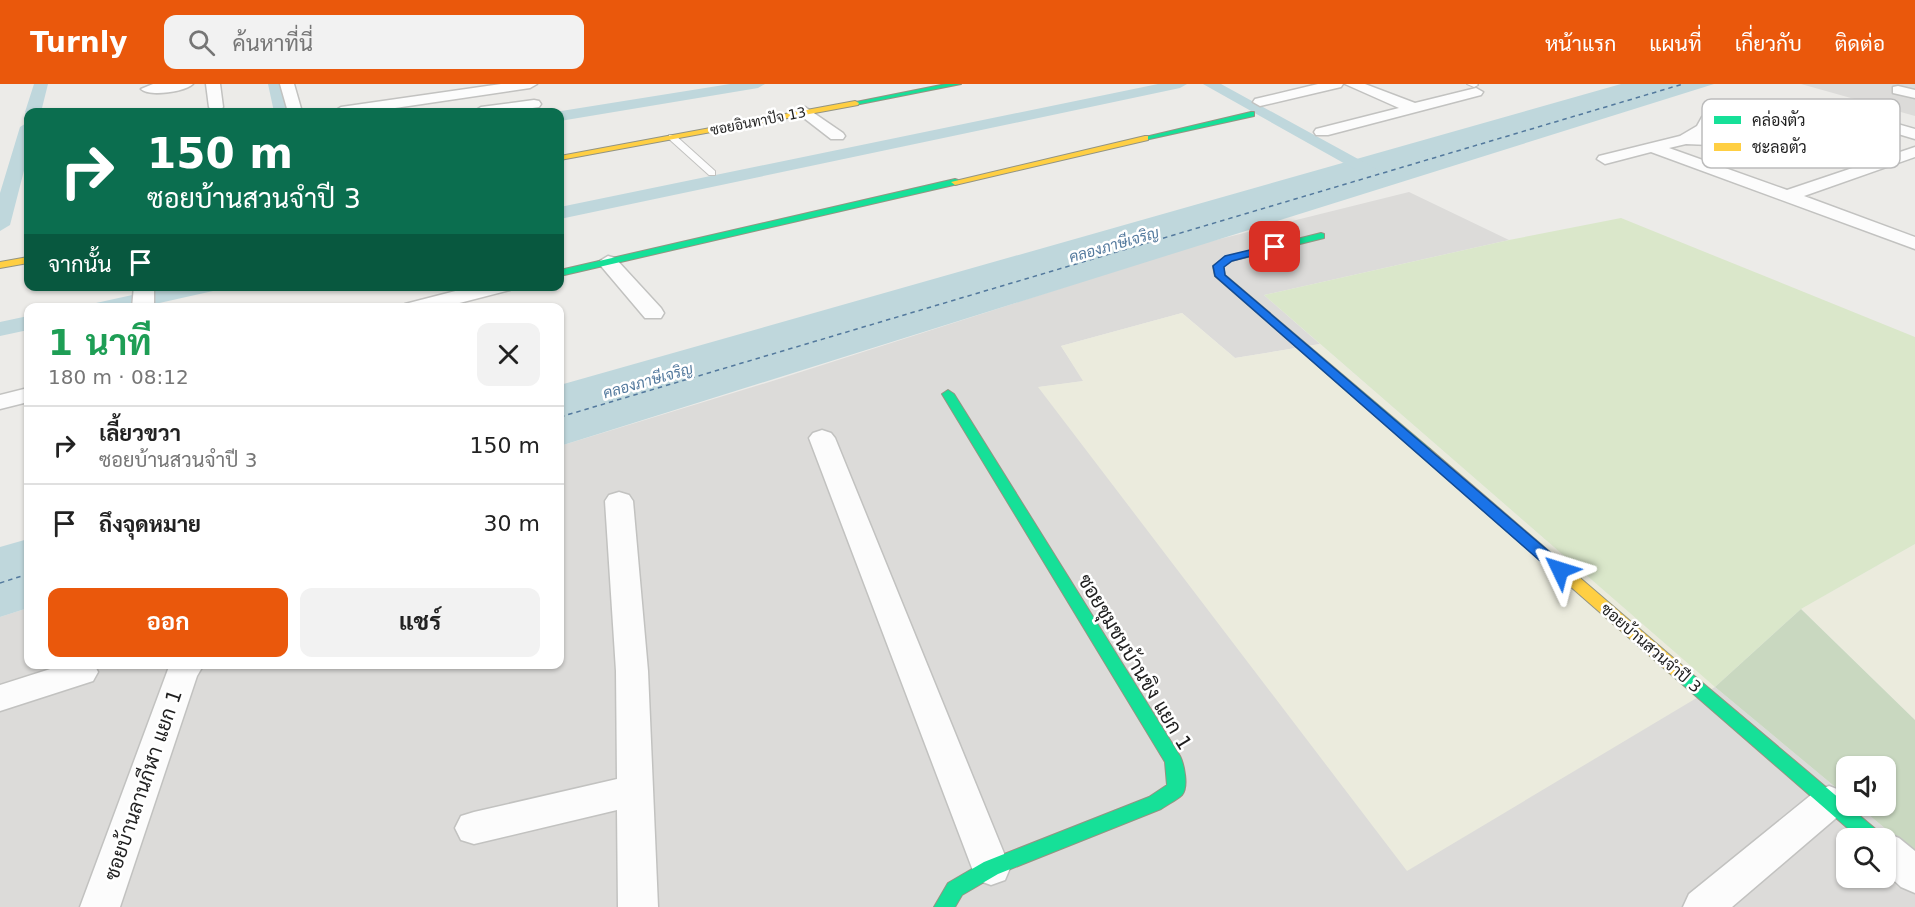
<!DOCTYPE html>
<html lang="th">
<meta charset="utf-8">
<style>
body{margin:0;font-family:"DejaVu Sans",Sarabun,sans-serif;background:#f2f2f2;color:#222;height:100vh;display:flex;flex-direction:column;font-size:22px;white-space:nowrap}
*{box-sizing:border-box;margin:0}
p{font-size:20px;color:#767676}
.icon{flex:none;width:33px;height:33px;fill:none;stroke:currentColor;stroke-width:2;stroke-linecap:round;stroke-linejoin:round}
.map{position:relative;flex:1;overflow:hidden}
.side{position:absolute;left:24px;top:219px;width:540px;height:366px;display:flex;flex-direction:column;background:#fff;border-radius:12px;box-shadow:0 2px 4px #0004}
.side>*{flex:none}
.guide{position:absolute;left:24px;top:24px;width:540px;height:183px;border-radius:12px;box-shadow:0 2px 4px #0004;background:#0b6e4f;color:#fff;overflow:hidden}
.fabs{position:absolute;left:1836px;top:672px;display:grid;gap:12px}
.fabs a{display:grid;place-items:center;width:60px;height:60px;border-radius:12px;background:#fff;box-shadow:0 2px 4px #0004;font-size:30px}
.pin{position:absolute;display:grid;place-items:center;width:51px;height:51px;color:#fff;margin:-26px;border-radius:12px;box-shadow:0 3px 9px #0006}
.me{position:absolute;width:66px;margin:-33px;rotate:311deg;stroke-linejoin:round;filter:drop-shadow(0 0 4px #0008)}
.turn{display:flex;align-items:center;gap:21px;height:126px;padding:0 24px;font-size:27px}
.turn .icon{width:78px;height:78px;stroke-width:2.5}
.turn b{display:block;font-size:42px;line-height:51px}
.then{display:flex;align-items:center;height:57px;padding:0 24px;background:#0003;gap:12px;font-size:22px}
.round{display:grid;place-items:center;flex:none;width:63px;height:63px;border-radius:12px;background:#f2f2f2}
.headline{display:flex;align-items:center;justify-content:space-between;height:102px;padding:0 24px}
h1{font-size:36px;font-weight:700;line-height:45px;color:#1e9e55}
.button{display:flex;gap:12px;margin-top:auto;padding:12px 24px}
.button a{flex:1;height:69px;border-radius:12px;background:#ea580c;color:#fff;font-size:24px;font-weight:700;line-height:69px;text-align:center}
.button a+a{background:#f2f2f2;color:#222}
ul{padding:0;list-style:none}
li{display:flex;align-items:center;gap:18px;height:78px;padding:0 24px;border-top:2px solid #e0e0e0}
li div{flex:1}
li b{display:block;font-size:22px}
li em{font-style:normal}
header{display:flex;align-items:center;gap:36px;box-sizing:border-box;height:84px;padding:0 30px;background:#ea580c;color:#fff}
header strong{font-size:28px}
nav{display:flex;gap:33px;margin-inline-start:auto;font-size:21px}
.search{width:420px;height:54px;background:#f2f2f2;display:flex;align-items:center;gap:15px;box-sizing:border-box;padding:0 21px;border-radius:12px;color:#767676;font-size:22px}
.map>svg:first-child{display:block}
</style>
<header>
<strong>Turnly</strong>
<div class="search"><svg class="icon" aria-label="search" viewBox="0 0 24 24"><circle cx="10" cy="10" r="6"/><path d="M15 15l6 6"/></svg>ค้นหาที่นี่</div>
<nav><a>หน้าแรก</a><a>แผนที่</a><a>เกี่ยวกับ</a><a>ติดต่อ</a></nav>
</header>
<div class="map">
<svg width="1915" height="823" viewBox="0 0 1915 823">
<rect width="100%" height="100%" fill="#ecebe8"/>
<!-- residential -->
<path fill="#dcdbd9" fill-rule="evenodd" d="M 1801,0 L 1915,0 L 1915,32 Z
M 1409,108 L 1509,156 L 1264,211 L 1320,260 L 1235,274 L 1182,229 L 1061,262 L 1084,297 L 1039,303 L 1715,603 L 1846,712 L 1846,722 L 1858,722 L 1915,769 L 1915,823 L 0,823 L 0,533 L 28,524 L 28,580 L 560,580 L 560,362 L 782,294 L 1196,161 ZM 1846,754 L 1886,754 L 1886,794 L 1846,794 Z"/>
<!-- farmland -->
<path fill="#ebebdd" d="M 1182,229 L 1235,274 L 1320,260 L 1715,603 L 1407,787 L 1038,303 L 1083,297 L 1061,262 Z
M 1915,460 L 1915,636 L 1801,525 Z"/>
<!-- grass -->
<path fill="#dae7ca" d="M 1621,134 L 1915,253 L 1915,460 L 1801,525 L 1715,603 L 1264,211 L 1509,156 Z"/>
<!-- forest -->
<path fill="#c9d8c0" d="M 1801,525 L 1915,636 L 1915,769 L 1858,722 L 1886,722 L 1886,682 L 1846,682 L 1846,712 L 1715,603 Z"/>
<!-- water -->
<path fill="#bfd7dc" d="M 1621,0 L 1714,0 L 560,362 L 560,301 Z
M 28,455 L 28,524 L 0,533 L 0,463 Z"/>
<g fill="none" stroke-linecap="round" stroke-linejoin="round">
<!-- canal -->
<path fill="#bfd7dc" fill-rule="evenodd" d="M 34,0 L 48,0 L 41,28 L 28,28 L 28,32 L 25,28 Z
M 268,0 L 282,0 L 290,28 L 274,28 Z
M 730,0 L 765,0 L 758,4 L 560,37 L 560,28 L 555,28 Z
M 1158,0 L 1187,0 L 1180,4 L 560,135 L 560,123 Z
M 1203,0 L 1221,0 L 1380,87 L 1377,91 L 1365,91 Z
M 28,38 L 28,71 L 10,141 L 0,147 L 0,109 L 20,43 Z
M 173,202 L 215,202 L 213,207 L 137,224 L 93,224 L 96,219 Z
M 28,232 L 28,246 L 0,252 L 0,238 Z"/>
<!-- ferry -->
<path stroke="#53799d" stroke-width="1.5" stroke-dasharray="4.5 4" stroke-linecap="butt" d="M 560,333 L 1683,0
M 0,499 L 28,490"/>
<defs>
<path id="lane" d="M 1467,0 L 1477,0 L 1478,1 L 1474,3 Z
M 669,51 L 675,51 L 715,87 L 715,91 L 709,91 L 669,55 Z"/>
<path id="street" d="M 153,0 L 193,0 C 185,8 149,13 141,5 Z
M 206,0 L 220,0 L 223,23 L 221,26 L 211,26 L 209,23 Z
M 280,0 L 294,0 L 302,28 L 288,28 Z
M 501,0 L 537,0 L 530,4 L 368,28 L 333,28 L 341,23 Z
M 1318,0 L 1343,0 L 1341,3 L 1260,22 L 1253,18 L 1255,15 Z
M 1345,0 L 1365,0 L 1415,19 L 1476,4 L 1483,8 L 1481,11 L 1328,51 L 1316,51 L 1314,48 L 1316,45 L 1399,24 Z
M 1898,2 L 1915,6 L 1915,14 L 1893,9 L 1893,3 Z
M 534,16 L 539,17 L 541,20 L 539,23 L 507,28 L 473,28 L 481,23 Z
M 805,23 L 843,49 L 845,52 L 843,55 L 831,55 L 800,31 L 797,28 Z
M 1707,31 L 1715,36 L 1712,45 L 1705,51 L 1751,41 L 1759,46 L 1757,49 L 1710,61 L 1686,60 L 1669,64 L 1787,106 L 1915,63 L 1915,73 L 1804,112 L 1915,153 L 1915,165 L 1651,68 L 1605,80 L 1597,75 L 1599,72 L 1680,52 L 1697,42 L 1702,33 Z
M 1873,33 L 1915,45 L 1915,55 L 1868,41 L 1865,38 L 1868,35 Z
M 608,172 L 615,174 L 661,224 L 664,229 L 661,234 L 645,234 L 601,182 L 598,178 Z
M 134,202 L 154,202 L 154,224 L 132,224 Z
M 475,202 L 513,202 L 510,206 L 440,224 L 402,224 L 405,220 Z
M 28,304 L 28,318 L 0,325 L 0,311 Z
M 822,346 L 831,349 L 835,354 L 1010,784 L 1005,796 L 991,801 L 977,796 L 972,784 L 809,354 L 813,349 Z
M 619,408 L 629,411 L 633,417 L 648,587 L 658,823 L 618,823 L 617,726 L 474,760 L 461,756 L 455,744 L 461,732 L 474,728 L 617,695 L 616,587 L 605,417 L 609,411 Z
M 66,580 L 94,580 L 98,588 L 93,597 L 0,627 L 0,601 Z
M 170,580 L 204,580 L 197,592 L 120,823 L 80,823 Z
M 1829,702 L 1842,707 L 1846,716 L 1842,729 L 1732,823 L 1683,823 L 1689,810 L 1816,707 Z
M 1886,749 L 1899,754 L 1915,767 L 1915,809 L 1901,803 L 1886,789 L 1886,754 L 1872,754 Z"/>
<path id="fast" d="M 946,0 L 961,0 L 855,21 L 851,19 Z
M 1251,28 L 1254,28 L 1254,32 L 1145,56 L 1141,54 Z
M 955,95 L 958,96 L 958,100 L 560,192 L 560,186 Z
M 1321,149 L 1324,150 L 1324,154 L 1231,177 L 1223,183 L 1225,191 L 1430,365 L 1431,368 L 1430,371 L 1420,371 L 1215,192 L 1213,182 L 1225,173 Z
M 948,306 L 954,310 L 1180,672 C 1184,680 1189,703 1182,711 C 1177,716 1168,720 1161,725 L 998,790 L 962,811 L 955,823 L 934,823 L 948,799 L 984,778 L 1149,713 L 1167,701 L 1165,678 L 942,310 Z
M 1680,583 L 1686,585 L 1879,748 L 1881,754 L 1859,754 L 1674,593 L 1672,589 L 1674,585 Z"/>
<path id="slow" d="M 855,17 L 859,19 L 858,21 L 560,76 L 560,72 Z
M 1145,52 L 1148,52 L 1148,56 L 955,101 L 951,98 Z
M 28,173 L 28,179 L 0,184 L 0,178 Z
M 1425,364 L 1430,365 L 1686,585 L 1688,589 L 1686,593 L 1680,595 L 1674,593 L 1420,371 L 1419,368 Z"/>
</defs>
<!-- lane casing -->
<use href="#lane" stroke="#c2c2c0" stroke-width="2"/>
<!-- street casing -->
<use href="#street" stroke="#c2c2c0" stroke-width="3"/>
<!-- fast casing -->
<use href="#fast" stroke="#939482" stroke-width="2"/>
<!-- slow casing -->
<use href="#slow" stroke="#939482" stroke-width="2"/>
<!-- lane -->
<use href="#lane" fill="#fcfcfc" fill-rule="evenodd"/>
<!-- street -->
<use href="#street" fill="#fcfcfc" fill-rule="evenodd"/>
<!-- fast -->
<use href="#fast" fill="#16e098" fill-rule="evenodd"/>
<!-- slow -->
<use href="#slow" fill="#ffcf43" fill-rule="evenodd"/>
</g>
<!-- route -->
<path fill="#1a73e8" stroke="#114b97" stroke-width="1.5" d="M 1275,160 L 1278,161 L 1278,165 L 1232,177 L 1224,183 L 1225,191 L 1566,482 L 1568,486 L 1566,490 L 1555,490 L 1215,192 L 1213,182 L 1225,172 Z"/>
<g text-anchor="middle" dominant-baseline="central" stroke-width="5" stroke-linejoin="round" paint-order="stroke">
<!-- far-street labels -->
<g font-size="14" fill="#1f1f1f" stroke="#fff">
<text transform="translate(758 37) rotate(-11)">ซอยอินทาปัจ 13</text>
</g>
<!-- far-water labels -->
<g font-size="15" font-style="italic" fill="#53799d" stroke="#fff">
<text transform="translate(1114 161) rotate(-16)">คลองภาษีเจริญ</text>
<text transform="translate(648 297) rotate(-16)">คลองภาษีเจริญ</text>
</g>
<!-- street labels -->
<g font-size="16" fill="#1f1f1f" stroke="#fff">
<text transform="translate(1651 564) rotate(41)">ซอยบ้านสวนจำปี 3</text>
</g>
<!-- near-street labels -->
<g font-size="20" fill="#1f1f1f" stroke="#fff">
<text transform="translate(1135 578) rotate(59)">ซอยชุมชนบ้านขิง แยก 1</text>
<text transform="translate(143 701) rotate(-71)">ซอยบ้านลานกีฬา แยก 1</text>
</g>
</g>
<!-- legend -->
<rect x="1702" y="15" width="198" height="69" rx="9" fill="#fff" stroke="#bcbcbc" stroke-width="1.5"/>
<rect x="1714" y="32" width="27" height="8" fill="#16e098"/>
<rect x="1714" y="59" width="27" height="8" fill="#ffcf43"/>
<g font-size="16" fill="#1f1f1f">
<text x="1752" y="42">คล่องตัว</text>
<text x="1752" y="69">ชะลอตัว</text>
</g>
</svg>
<div class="fabs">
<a><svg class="icon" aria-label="sound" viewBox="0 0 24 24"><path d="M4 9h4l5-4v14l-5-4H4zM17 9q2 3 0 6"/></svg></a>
<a><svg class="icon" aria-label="search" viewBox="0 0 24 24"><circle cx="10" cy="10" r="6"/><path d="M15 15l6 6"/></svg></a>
</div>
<div class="pin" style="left:1275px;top:163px;background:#d93025"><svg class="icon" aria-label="arrive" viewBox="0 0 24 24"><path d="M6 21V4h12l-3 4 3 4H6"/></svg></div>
<svg class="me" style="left:1560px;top:486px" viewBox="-20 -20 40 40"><path d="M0-17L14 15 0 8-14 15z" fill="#1a73e8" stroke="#fff" stroke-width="4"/></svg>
<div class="guide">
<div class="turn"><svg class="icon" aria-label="right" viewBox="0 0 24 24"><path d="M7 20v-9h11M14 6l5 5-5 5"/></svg><div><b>150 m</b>ซอยบ้านสวนจำปี 3</div></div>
<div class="then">จากนั้น<svg class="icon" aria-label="arrive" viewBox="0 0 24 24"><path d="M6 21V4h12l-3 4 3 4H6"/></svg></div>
</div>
<section class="side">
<div class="headline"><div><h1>1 นาที</h1><p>180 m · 08:12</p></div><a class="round"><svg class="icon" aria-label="close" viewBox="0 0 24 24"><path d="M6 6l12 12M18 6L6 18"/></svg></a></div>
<ul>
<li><svg class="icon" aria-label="right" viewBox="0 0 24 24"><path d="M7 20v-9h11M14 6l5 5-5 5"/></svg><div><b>เลี้ยวขวา</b><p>ซอยบ้านสวนจำปี 3</p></div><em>150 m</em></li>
<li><svg class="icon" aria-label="arrive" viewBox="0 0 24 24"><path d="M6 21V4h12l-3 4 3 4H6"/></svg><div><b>ถึงจุดหมาย</b></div><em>30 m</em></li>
</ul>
<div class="button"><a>ออก</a><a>แชร์</a></div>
</section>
</div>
